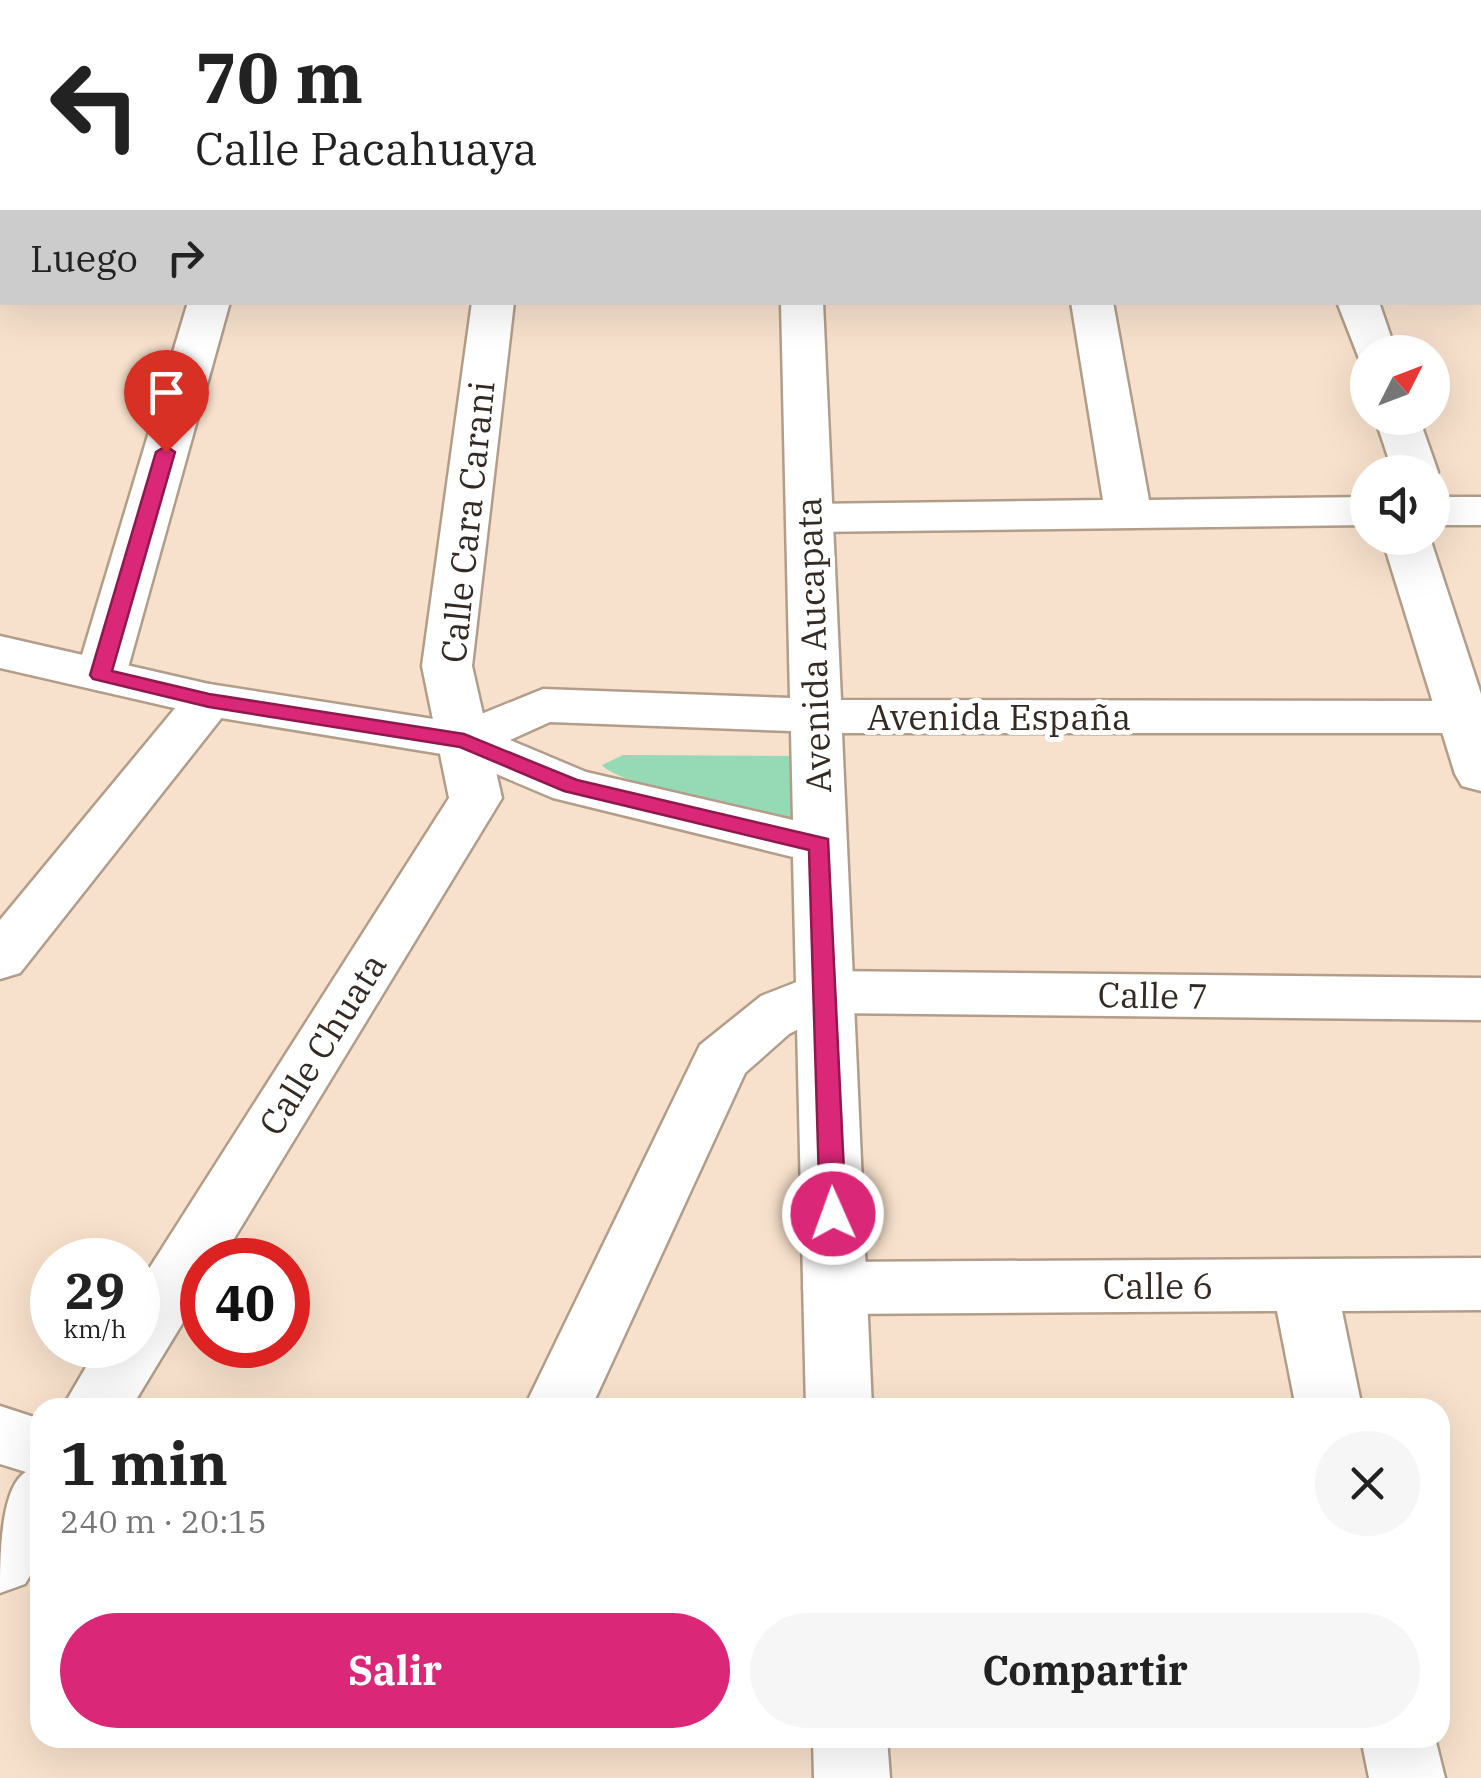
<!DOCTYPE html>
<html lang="es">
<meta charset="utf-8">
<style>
body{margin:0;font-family:"IBM Plex Serif",serif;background:#f6f6f6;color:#222;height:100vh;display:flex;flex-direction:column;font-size:38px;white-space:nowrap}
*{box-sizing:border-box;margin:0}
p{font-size:32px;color:#767676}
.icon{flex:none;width:55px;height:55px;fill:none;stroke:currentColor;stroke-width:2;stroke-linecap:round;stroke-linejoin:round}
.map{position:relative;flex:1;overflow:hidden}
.details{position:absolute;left:30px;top:1398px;width:1420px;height:350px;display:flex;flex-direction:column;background:#fff;border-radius:30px;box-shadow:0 10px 40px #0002}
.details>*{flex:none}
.hud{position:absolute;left:0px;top:0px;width:1482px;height:305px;box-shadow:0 10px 40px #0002;background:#fff;color:#222;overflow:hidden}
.needle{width:65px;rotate:48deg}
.tools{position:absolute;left:1350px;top:335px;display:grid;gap:20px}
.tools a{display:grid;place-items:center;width:100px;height:100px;border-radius:50%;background:#fff;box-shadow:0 10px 40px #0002;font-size:50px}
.speed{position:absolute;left:30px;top:1238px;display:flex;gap:20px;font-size:50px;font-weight:700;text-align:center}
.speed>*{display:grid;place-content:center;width:130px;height:130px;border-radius:50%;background:#fff;box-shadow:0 10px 40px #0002;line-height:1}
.speed small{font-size:25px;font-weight:400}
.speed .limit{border:15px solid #d22;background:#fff;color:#111}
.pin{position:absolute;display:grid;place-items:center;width:85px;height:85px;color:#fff;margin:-102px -42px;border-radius:50% 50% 50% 0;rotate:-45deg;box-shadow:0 0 10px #0007}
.pin .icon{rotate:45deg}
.me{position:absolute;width:110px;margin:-55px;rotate:358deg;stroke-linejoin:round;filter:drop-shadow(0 0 8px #0008)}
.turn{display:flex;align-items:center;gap:35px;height:210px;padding:0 30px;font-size:45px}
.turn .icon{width:130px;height:130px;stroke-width:2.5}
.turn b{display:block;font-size:70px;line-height:85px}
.then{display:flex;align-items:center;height:95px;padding:0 30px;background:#0003;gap:20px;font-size:38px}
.round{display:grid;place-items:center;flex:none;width:105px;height:105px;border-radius:52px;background:#f6f6f6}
.headline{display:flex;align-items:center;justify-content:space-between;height:170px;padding:0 30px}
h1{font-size:60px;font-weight:800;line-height:75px}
.button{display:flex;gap:20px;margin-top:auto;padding:20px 30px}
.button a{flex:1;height:115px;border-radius:60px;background:#db2777;color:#fff;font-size:40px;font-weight:800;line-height:115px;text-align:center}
.button a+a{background:#f6f6f6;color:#222}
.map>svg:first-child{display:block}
</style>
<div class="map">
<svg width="1481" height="1778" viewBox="0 0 1481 1778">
<rect width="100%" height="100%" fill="#f7e1cc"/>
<!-- green -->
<path fill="#96dab5" d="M 623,755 L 803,756 L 841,776 L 846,800 C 838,812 812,822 797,821 C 768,819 616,784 602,765 Z"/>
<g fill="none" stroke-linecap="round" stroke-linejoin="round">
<defs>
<path id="street" d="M 516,0 L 550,0 L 550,2 L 516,2 Z
M 1480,36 L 1481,36 L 1481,58 L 1480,58 Z
M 1480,155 L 1481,155 L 1481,179 L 1480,179 Z
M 0,199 L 2,199 L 2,223 L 0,223 Z
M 188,302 L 230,302 L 126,675 L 119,686 L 101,691 L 83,686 L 76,675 Z
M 472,302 L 514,302 L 472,666 L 502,798 L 221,1260 L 202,1260 L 202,1291 L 131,1408 L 62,1408 L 99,1345 L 138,1345 L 138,1286 L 449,798 L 422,666 Z
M 1071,302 L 1113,302 L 1149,500 L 1368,497 L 1368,525 L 809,532 L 793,528 L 786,518 L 793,508 L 809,504 L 1103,500 Z
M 1337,302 L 1379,302 L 1396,352 L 1368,352 L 1368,363 L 1360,361 Z
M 1375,418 L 1419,418 L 1438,472 L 1432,480 L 1432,472 L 1393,472 Z
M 1432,497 L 1481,497 L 1481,525 L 1432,525 Z
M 1382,538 L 1430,538 L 1481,694 L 1481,791 L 1462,786 L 1455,774 Z
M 209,684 L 227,689 L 234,700 L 227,711 L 20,973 L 0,979 L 0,920 L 191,689 Z
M 825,971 L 1481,978 L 1481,1020 L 829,1013 L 789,1034 L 745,1073 L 591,1408 L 524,1408 L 700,1045 L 761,996 Z
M 1481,1258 L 1481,1310 L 1342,1311 L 1362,1408 L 1296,1408 L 1277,1311 L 835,1314 L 812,1306 L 803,1288 L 812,1270 L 835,1262 Z
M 0,1406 L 40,1419 L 40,1559 L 25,1584 L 0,1593 C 0,1559 0,1487 26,1472 L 0,1464 Z
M 1361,1738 L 1435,1738 L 1445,1778 L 1369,1778 Z"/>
<path id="secondary" d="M 774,0 L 808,0 L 808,2 L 774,2 Z
M 781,302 L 823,302 L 841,700 L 1481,701 L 1481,733 L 842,733 L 872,1408 L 806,1408 L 793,857 L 553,798 L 454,756 L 209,716 L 0,668 L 0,636 L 209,684 L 459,723 L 543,689 L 790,698 ZM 550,722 L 791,731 L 793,820 L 586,772 L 510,740 Z
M 813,1738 L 887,1738 L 890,1778 L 814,1778 Z"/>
</defs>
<!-- street casing -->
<use href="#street" stroke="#b19d89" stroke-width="5"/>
<!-- secondary casing -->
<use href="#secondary" stroke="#b19d89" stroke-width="5"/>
<!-- street -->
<use href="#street" fill="#fff" fill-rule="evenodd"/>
<!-- secondary -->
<use href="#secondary" fill="#fff" fill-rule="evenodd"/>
</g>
<!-- route -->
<path fill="#db2777" stroke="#8e194d" stroke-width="2.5" d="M 166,446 L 175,452 L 112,671 L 209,694 L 464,734 L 577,780 L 828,839 L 846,1214 L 842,1221 L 833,1224 L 820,1214 L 809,850 L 564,791 L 460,747 L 209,707 L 93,679 L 90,675 L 156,452 Z"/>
<g text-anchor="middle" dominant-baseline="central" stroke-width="10" stroke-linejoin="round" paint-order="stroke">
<!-- street labels -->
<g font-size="35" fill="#332b23" stroke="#fff">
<text transform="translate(467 522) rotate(-84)">Calle Cara Carani</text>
<text transform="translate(813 645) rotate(-92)">Avenida Aucapata</text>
<text x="999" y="717">Avenida España</text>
<text transform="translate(1153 995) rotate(1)">Calle 7</text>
<text transform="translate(322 1044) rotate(-58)">Calle Chuata</text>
<text x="1158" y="1286">Calle 6</text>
</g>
</g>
</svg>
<div class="tools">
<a><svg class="needle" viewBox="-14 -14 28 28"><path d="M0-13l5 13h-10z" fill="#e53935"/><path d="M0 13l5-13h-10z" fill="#767676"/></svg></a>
<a><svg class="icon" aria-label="sound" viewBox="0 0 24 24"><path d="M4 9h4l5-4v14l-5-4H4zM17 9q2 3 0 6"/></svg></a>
</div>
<div class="speed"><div>29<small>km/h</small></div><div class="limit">40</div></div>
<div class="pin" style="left:166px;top:452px;background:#d93025"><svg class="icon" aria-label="arrive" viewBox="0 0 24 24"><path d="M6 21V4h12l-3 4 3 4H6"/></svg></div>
<svg class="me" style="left:833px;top:1214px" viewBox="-20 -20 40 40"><circle r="17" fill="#db2777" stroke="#fff" stroke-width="3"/><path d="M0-11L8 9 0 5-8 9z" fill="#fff"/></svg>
<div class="hud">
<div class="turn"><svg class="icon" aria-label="left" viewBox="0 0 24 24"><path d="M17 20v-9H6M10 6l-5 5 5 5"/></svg><div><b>70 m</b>Calle Pacahuaya</div></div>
<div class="then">Luego<svg class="icon" aria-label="right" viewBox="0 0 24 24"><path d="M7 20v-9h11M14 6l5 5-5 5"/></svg></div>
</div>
<section class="details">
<div class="headline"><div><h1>1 min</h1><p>240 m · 20:15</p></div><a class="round"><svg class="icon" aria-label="close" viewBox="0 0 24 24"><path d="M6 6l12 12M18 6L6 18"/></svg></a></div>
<div class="button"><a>Salir</a><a>Compartir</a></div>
</section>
</div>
